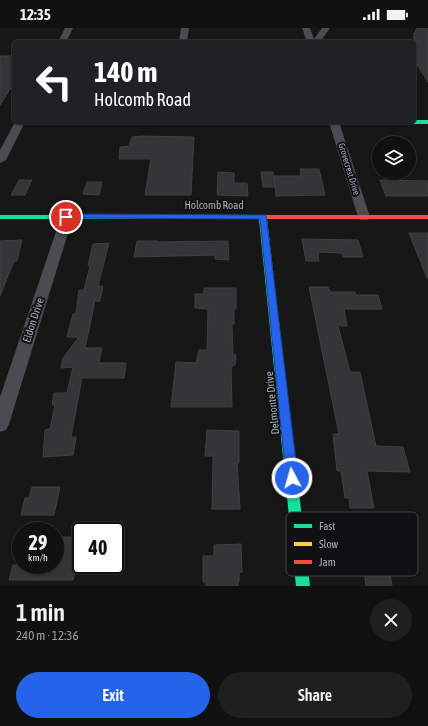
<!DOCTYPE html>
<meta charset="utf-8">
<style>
body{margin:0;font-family:"Asap Condensed",sans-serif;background:#1e1f1f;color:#f1f3f6;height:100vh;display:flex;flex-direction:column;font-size:15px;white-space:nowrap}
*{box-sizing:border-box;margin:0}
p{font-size:13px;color:#9c9d9f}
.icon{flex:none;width:22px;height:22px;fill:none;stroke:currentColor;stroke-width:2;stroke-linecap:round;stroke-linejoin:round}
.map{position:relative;height:558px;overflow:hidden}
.side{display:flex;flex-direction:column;background:#111;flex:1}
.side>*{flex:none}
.top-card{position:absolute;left:12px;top:12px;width:404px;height:84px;border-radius:6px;box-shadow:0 1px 3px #0004,0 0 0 1px #303131;background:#202124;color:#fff;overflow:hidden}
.tools{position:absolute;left:372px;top:108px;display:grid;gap:8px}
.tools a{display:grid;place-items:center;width:44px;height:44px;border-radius:50%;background:#111;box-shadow:0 1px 3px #0004,0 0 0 1px #303131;font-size:20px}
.speed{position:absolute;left:12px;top:494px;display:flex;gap:8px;font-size:20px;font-weight:700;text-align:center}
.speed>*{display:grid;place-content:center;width:52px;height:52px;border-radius:50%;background:#111;box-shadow:0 1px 3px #0004,0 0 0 1px #303131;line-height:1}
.speed small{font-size:10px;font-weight:400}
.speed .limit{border:2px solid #111;border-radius:6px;background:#fff;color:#111}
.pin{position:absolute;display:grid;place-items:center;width:34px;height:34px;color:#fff;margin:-17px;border:2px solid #fff;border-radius:50%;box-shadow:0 1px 4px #0007}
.me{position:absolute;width:44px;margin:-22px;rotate:354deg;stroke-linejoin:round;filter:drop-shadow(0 0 3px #0008)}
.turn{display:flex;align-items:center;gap:14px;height:84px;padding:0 16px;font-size:18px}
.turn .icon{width:52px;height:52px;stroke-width:2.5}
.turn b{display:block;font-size:28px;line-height:34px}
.round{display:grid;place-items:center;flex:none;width:42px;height:42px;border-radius:21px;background:#1e1f1f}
.headline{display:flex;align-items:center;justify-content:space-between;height:68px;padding:0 16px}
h1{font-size:24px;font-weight:600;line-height:30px}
.cta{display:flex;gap:8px;margin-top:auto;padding:8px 16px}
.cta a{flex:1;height:46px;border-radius:24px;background:#2563eb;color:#fff;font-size:16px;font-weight:600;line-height:46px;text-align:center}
.cta a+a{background:#1e1f1f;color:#f1f3f6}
.status{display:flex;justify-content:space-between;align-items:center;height:28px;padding:0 20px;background:#111;direction:ltr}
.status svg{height:11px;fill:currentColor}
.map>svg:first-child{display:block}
</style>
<div class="status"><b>12:35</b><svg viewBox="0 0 49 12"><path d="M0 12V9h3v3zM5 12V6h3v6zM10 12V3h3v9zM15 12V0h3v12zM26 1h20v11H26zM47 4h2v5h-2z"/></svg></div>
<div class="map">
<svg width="428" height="558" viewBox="0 0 428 558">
<rect width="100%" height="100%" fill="#171717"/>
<!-- building -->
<path fill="#343537" stroke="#3f4043" d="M 417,0 L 428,0 L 428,54 L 414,32 L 414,6 Z
M 0,28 L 14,28 L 14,55 L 0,77 Z
M 142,108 L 194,109 L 191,167 L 145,167 L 151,131 L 119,131 L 120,119 L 129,118 L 132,109 Z
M 300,141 L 319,141 L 325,167 L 276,168 L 274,148 L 301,148 Z
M 218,144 L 234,145 L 234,155 L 247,155 L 248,168 L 217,167 Z
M 261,144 L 273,144 L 275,159 L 263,159 Z
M 19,152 L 32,152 L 25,167 L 11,167 Z
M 380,152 L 428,153 L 428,168 L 386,168 Z
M 87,154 L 102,154 L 99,167 L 83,166 Z
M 409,205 L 428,205 L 428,250 L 427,250 Z
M 302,211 L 358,212 L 363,229 L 343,229 L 342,225 L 318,224 L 319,233 L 306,233 Z
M 22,212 L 17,233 L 14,233 L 0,268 L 0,213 Z
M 137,213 L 157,213 L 157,214 L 228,213 L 229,232 L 215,231 L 215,227 L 134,229 Z
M 109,215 L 98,258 L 103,258 L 100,273 L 95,273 L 85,320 L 102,320 L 99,335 L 126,335 L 124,350 L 82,350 L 71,409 L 76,409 L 73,427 L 43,429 L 45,402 L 50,401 L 55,377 L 52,377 L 54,365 L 67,365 L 73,339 L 61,340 L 63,330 L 79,309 L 67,309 L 73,286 L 76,286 L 79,262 L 84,262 L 90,238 L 88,238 L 93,216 Z
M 309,259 L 328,259 L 330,264 L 355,264 L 356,267 L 378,267 L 382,281 L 344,281 L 347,298 L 338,298 L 350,344 L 360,344 L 376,418 L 403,419 L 410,444 L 367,443 L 374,480 L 350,480 L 349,470 L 345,470 L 341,443 L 337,443 L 333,406 L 339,406 Z
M 204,260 L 236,260 L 236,281 L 234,281 L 234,296 L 232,296 L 233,327 L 236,327 L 235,337 L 231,339 L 232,379 L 171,379 L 176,334 L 196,335 L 199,322 L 207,322 L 208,281 L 195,280 L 195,266 L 204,266 Z
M 207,402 L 239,403 L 239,435 L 237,435 L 240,481 L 212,481 L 213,428 L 205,428 Z
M 32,459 L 60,459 L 54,487 L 21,487 L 25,470 L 29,470 Z
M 55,509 L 81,509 L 81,517 L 73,552 L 9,552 L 13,537 L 55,537 Z
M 369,514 L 385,515 L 392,558 L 366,558 L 364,541 L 358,541 L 355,520 L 370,521 Z
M 241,516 L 242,544 L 239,544 L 239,554 L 238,554 L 238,558 L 206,558 L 206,554 L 203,554 L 203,528 L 214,528 L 214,517 Z"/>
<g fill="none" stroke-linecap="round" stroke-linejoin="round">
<!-- street -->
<path fill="#4b4c50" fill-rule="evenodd" d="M 65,0 L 73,0 L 66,14 L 58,14 Z
M 181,0 L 189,0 L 187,14 L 179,14 Z
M 302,0 L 310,0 L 314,11 L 322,0 L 330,0 L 320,14 L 307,14 Z
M 15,94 L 25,94 L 6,132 L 0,135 L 0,122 Z
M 329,94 L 339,94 L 370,189 L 368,192 L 360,192 L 358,189 Z
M 67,185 L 71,186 L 73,189 L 9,396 L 6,402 L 0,404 L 0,369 L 61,189 L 63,186 Z"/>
<!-- fast -->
<path fill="#16e098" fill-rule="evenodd" d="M 414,92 L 428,92 L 428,96 L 165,97 L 162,95 L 414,94 Z
M 0,187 L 273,187 L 273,191 L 267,191 L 310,558 L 296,558 L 259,191 L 0,191 Z"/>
<!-- slow -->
<path fill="#ffcf43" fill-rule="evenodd" d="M 17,94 L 167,94 L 168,95 L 165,97 L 19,97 L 17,96 Z"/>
<!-- jam -->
<path fill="#f24e42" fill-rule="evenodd" d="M 267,187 L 428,187 L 428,191 L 267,191 Z"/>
</g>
<!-- route -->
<path fill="#2563eb" stroke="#184099" d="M 66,186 L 266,187 L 298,450 L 296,454 L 292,456 L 288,454 L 286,450 L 260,191 L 64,190 L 64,187 Z"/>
<g text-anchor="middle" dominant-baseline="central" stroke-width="4" stroke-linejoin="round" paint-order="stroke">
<!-- far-street labels -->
<g font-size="9" fill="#a8adb8" stroke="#111113">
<text transform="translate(349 141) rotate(73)">Grovecrest Drive</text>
</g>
<!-- street labels -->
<g font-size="11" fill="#a8adb8" stroke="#111113">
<text x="214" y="177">Holcomb Road</text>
<text transform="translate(33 292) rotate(-72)">Eldon Drive</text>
<text transform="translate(272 375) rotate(-96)">Delmonte Drive</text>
</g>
</g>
<!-- legend -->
<rect x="286" y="484" width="132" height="64" rx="6" fill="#111113" stroke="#3e4045" stroke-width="1"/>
<rect x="294" y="496" width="18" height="4" fill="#16e098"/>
<rect x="294" y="514" width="18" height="4" fill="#ffcf43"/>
<rect x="294" y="532" width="18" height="4" fill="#f24e42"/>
<g font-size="11" fill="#a8adb8">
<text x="319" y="502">Fast</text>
<text x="319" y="520">Slow</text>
<text x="319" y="538">Jam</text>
</g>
</svg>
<div class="tools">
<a><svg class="icon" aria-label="layers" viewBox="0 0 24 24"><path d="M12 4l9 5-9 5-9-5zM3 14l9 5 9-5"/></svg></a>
</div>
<div class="speed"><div>29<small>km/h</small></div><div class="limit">40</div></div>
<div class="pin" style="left:66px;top:189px;background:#d93025"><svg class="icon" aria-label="arrive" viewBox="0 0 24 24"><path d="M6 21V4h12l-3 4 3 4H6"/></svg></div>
<svg class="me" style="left:292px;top:450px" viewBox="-20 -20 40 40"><circle r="17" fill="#2563eb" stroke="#fff" stroke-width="3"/><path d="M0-11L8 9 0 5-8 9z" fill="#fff"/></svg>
<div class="top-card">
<div class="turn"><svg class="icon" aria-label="left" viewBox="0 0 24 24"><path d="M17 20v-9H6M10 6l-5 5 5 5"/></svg><div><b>140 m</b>Holcomb Road</div></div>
</div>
</div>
<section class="side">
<div class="headline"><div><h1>1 min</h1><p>240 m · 12:36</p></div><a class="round"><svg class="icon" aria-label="close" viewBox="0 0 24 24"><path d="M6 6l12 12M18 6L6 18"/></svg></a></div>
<div class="cta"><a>Exit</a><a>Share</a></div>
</section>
